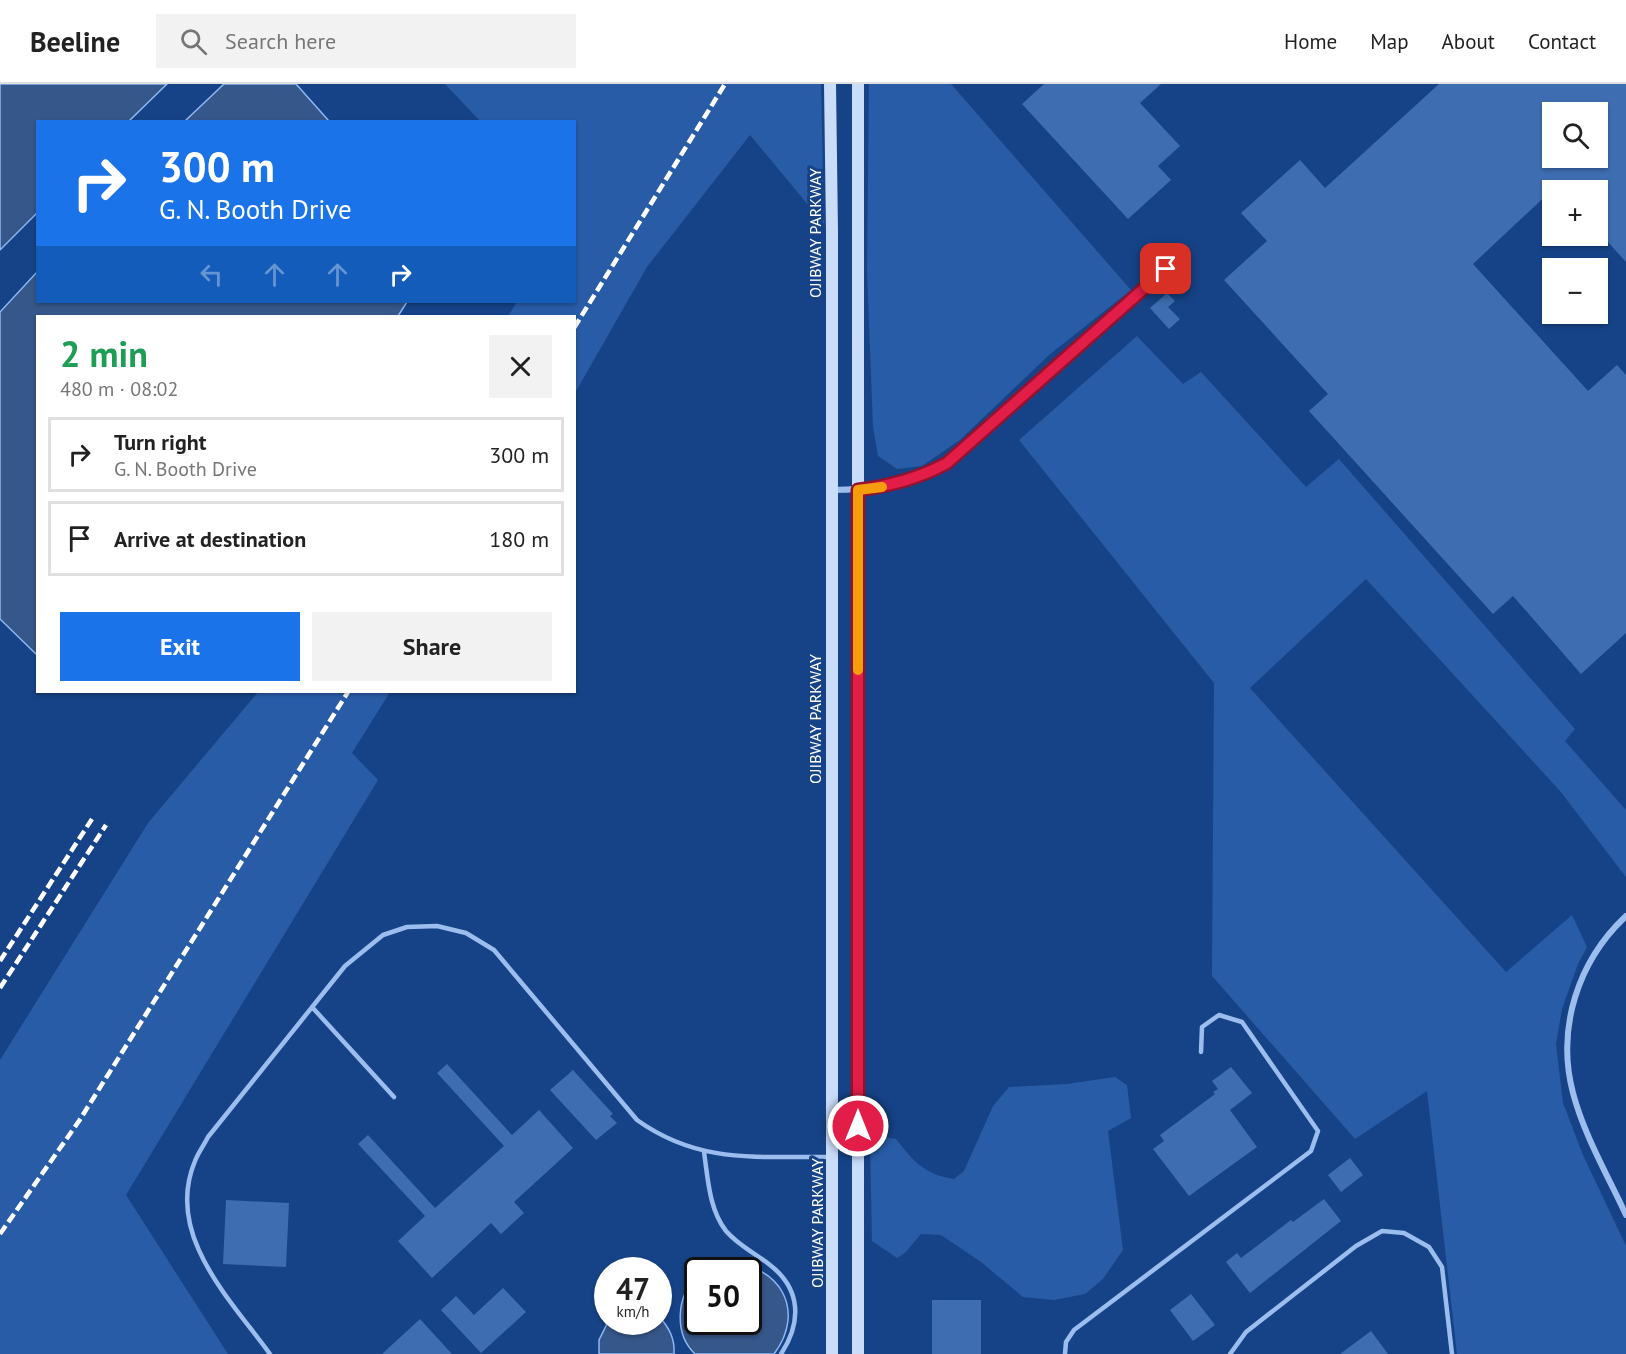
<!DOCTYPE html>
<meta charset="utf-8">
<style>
body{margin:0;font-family:"PT Sans",sans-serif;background:#f2f2f2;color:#222;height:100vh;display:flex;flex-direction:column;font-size:22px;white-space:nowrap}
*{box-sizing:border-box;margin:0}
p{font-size:20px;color:#767676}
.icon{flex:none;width:33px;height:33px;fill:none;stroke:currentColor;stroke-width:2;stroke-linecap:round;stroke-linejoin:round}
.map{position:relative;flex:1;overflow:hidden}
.details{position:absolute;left:36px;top:231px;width:540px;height:378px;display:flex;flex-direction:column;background:#fff;border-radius:0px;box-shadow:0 2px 4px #0004}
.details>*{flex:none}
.top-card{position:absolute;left:36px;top:36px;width:540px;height:183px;border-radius:0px;box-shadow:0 2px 4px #0004;background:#1a73e8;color:#fff;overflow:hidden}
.fabs{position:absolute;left:1542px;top:18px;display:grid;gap:12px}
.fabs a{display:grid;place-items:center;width:66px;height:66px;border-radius:0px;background:#fff;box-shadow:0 2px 4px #0004;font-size:30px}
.speed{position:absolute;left:594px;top:1173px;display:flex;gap:12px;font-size:30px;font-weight:700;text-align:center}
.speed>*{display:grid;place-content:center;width:78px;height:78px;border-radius:50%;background:#fff;box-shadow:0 2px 4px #0004;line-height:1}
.speed small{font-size:15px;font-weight:400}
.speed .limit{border:3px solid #111;border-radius:9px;background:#fff;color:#111}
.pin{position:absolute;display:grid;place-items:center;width:51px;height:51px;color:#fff;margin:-26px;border-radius:12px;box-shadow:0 3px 9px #0006}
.me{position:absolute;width:66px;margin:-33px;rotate:0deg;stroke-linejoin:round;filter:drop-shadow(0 0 4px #0008)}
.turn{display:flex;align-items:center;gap:21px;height:126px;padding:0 24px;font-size:27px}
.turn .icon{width:78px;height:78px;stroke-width:2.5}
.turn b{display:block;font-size:42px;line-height:51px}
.lanes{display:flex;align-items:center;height:57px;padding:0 24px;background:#0003;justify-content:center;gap:30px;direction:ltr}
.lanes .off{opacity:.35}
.round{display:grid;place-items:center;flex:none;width:63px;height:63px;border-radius:0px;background:#f2f2f2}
.head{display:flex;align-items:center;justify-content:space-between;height:102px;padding:0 24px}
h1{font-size:36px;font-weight:700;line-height:45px;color:#1e9e55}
.cta{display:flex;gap:12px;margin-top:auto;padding:12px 24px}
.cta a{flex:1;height:69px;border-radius:0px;background:#1a73e8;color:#fff;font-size:24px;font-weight:700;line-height:69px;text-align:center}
.cta a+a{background:#f2f2f2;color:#222}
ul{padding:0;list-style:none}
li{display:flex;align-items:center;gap:18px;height:75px;margin:0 12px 9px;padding:0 12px;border:3px solid #e0e0e0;border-radius:0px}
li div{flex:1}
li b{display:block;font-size:22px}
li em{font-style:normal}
header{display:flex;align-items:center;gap:36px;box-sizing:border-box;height:84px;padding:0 30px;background:#fff;border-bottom:2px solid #e0e0e0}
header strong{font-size:28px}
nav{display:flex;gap:33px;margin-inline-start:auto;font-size:21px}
.search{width:420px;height:54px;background:#f2f2f2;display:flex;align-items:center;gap:15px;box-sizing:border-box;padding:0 21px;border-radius:0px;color:#767676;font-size:22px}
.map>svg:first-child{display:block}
</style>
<header>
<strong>Beeline</strong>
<div class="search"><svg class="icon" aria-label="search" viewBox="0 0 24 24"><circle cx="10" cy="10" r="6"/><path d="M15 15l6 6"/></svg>Search here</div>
<nav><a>Home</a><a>Map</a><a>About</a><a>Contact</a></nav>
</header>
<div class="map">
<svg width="1626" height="1270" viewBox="0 0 1626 1270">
<rect width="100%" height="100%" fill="#164387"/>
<!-- green -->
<path fill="#285ca6" d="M 445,0 L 821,0 L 824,140 L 750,51 L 647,183 L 575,309 L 574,232 L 508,232 L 517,218 L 574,218 L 574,38 L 480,37 Z
M 869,0 L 951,0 L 1131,206 L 1049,271 L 960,356 L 922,382 L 897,385 L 878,372 L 873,343 L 867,187 Z
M 1137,252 L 1183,300 L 1201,288 L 1306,403 L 1339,375 L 1575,645 L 1565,657 L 1626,726 L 1626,793 L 1560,707 L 1366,495 L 1250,604 L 1506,888 L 1572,831 L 1587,863 L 1578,880 L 1562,925 L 1556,960 L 1563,1019 L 1583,1071 L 1626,1162 L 1626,1270 L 1457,1270 L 1427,1007 L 1355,1055 L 1212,892 L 1214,599 L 1019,356 Z
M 258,608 L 390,608 L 352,669 L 378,696 L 126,1111 L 228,1270 L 0,1270 L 0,976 L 148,739 Z
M 1115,993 L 1127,1001 L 1131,1034 L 1108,1047 L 1123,1166 L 1103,1195 L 1085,1210 L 1054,1216 L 1023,1213 L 981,1178 L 941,1151 L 921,1150 L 905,1169 L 897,1174 L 872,1157 L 870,1057 L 872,1051 L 896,1055 C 914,1078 924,1090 954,1095 L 964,1087 L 993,1022 L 1009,1003 L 1067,1000 Z"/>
<!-- water -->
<path fill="#36578a" stroke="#8eb8f1" stroke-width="1.5" d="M 0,0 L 167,0 L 129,37 L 38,38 L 37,129 L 0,166 Z
M 224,0 L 296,0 L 329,37 L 185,37 Z
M 37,188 L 38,218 L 407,218 L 398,232 L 38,232 L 37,571 L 0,535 L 0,228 Z
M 726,1179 C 779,1179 807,1226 774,1270 L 695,1270 C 674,1250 676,1212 697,1193 L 698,1238 L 748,1238 L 748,1186 L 706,1186 Z
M 659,1232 C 669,1244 675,1254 674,1270 L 599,1270 L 599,1256 L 608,1238 L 658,1238 Z"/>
<!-- building -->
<path fill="#3e6db1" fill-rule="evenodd" d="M 1044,0 L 1161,0 L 1140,19 L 1180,62 L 1158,82 L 1171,96 L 1128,135 L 1022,20 Z
M 1439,0 L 1626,0 L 1626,178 L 1598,147 L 1598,106 L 1552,106 L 1473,180 L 1588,307 L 1617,281 L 1626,291 L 1626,549 L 1581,590 L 1513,512 L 1493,530 L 1309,327 L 1328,310 L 1224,196 L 1267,157 L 1241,129 L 1300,76 L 1325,104 ZM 1552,28 L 1598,28 L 1598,74 L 1552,74 Z
M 1167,209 L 1175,217 L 1168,223 L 1180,235 L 1169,245 L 1150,224 Z
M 447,980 L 512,1051 L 539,1026 L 573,1064 L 514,1118 L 524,1129 L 501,1150 L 491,1139 L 432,1194 L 398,1157 L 425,1132 L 358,1060 L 368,1051 L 435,1124 L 504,1062 L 437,989 Z
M 1231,983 L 1252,1009 L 1230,1026 L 1257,1063 L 1189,1112 L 1153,1065 L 1164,1057 L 1160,1051 L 1215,1010 L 1213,1008 L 1218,1005 L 1212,997 Z
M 573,986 L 613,1030 L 610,1032 L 617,1039 L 596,1056 L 550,1006 Z
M 1350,1074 L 1363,1091 L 1341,1108 L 1328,1091 Z
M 1324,1115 L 1341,1137 L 1250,1209 L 1226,1178 L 1237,1169 L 1241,1174 L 1291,1136 L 1293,1138 Z
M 226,1116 L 289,1119 L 286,1183 L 223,1180 Z
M 503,1204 L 526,1228 L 481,1269 L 441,1226 L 456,1212 L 474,1231 Z
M 1191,1210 L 1215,1241 L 1193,1257 L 1170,1226 Z
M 932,1216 L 981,1216 L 981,1270 L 932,1270 Z
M 420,1235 L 452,1270 L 382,1270 Z
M 1371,1247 L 1388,1270 L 1340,1270 Z"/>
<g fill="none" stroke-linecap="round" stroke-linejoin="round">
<!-- service -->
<path stroke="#9cbeee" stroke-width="4.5" d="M 312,923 L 394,1013
M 833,1059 L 857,1052
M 704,1068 C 708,1095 709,1125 726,1147 C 739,1162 755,1169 770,1181 C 801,1205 802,1238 781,1270
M 270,1270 C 231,1216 164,1151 195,1077 C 198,1069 204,1061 208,1053 L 345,882 L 383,851 L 407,843 L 437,842 L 466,849 L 494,866 L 637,1036 C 700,1081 759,1072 831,1073
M 1065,1270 L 1066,1258 L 1074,1246 L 1311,1067 L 1318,1047 L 1242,938 L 1219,931 L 1202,943 L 1201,968
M 1230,1270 L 1246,1248 L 1356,1162 L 1382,1147 L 1404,1149 L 1429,1163 L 1442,1183 L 1452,1270"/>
<!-- minor -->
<path stroke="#9cbeee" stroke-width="6" d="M 831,406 C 873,406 909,399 947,379 L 1166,185
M 1626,832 C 1578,877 1556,944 1573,1009 C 1584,1051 1608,1092 1626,1131"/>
<!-- secondary -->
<path stroke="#c9dcfa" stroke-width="12" d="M 830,0 L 832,147 L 832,1270
M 858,0 L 858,1270"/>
<!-- rail -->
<path stroke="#fff" stroke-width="4.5" stroke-dasharray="10 4.5" stroke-linecap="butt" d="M 574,244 L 725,0
M 0,877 L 92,735
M 0,904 L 106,741
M 0,1150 L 79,1037 L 348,608"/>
</g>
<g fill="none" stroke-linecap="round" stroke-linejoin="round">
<defs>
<path id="route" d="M 858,1042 L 858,406 C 890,402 918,395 947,379 L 1166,185"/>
</defs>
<!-- route casing -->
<use href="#route" stroke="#92132f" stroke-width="15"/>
<!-- route -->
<use href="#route" stroke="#e11d48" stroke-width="10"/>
<!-- slow -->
<path stroke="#f59e0b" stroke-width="10" d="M 858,586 L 858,406 L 882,403"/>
</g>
<g text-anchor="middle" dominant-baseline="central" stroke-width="6" stroke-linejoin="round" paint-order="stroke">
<!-- street labels -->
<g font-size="16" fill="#fff" stroke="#164387">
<text transform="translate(815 149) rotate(-90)">OJIBWAY PARKWAY</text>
<text transform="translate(815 635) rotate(-90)">OJIBWAY PARKWAY</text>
<text transform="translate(817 1139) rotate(-90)">OJIBWAY PARKWAY</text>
</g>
</g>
</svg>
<div class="fabs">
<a><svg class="icon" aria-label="search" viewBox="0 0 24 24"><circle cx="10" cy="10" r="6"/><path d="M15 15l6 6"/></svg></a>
<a>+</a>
<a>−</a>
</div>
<div class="speed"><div>47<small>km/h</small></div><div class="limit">50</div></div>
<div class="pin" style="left:1166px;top:185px;background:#d93025"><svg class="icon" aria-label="arrive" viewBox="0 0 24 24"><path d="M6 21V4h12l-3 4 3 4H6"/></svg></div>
<svg class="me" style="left:858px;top:1042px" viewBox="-20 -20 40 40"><circle r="17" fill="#e11d48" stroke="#fff" stroke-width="3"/><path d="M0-11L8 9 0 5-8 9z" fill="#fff"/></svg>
<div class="top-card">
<div class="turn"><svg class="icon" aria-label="right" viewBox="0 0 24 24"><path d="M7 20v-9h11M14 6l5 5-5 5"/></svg><div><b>300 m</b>G. N. Booth Drive</div></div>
<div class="lanes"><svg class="icon off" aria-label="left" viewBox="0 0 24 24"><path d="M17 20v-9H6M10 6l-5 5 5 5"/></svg><svg class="icon off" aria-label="ahead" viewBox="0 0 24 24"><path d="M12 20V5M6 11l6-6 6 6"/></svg><svg class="icon off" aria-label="ahead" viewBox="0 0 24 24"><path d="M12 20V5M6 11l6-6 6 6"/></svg><svg class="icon" aria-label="right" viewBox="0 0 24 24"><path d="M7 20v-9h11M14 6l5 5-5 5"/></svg></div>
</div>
<section class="details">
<div class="head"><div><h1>2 min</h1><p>480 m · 08:02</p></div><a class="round"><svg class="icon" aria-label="close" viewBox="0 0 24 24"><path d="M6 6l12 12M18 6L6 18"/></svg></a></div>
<ul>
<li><svg class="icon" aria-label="right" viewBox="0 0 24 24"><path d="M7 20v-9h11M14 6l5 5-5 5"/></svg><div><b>Turn right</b><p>G. N. Booth Drive</p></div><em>300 m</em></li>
<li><svg class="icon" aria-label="arrive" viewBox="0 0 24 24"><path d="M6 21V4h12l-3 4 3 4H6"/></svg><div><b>Arrive at destination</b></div><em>180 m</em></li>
</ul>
<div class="cta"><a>Exit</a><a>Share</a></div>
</section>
</div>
